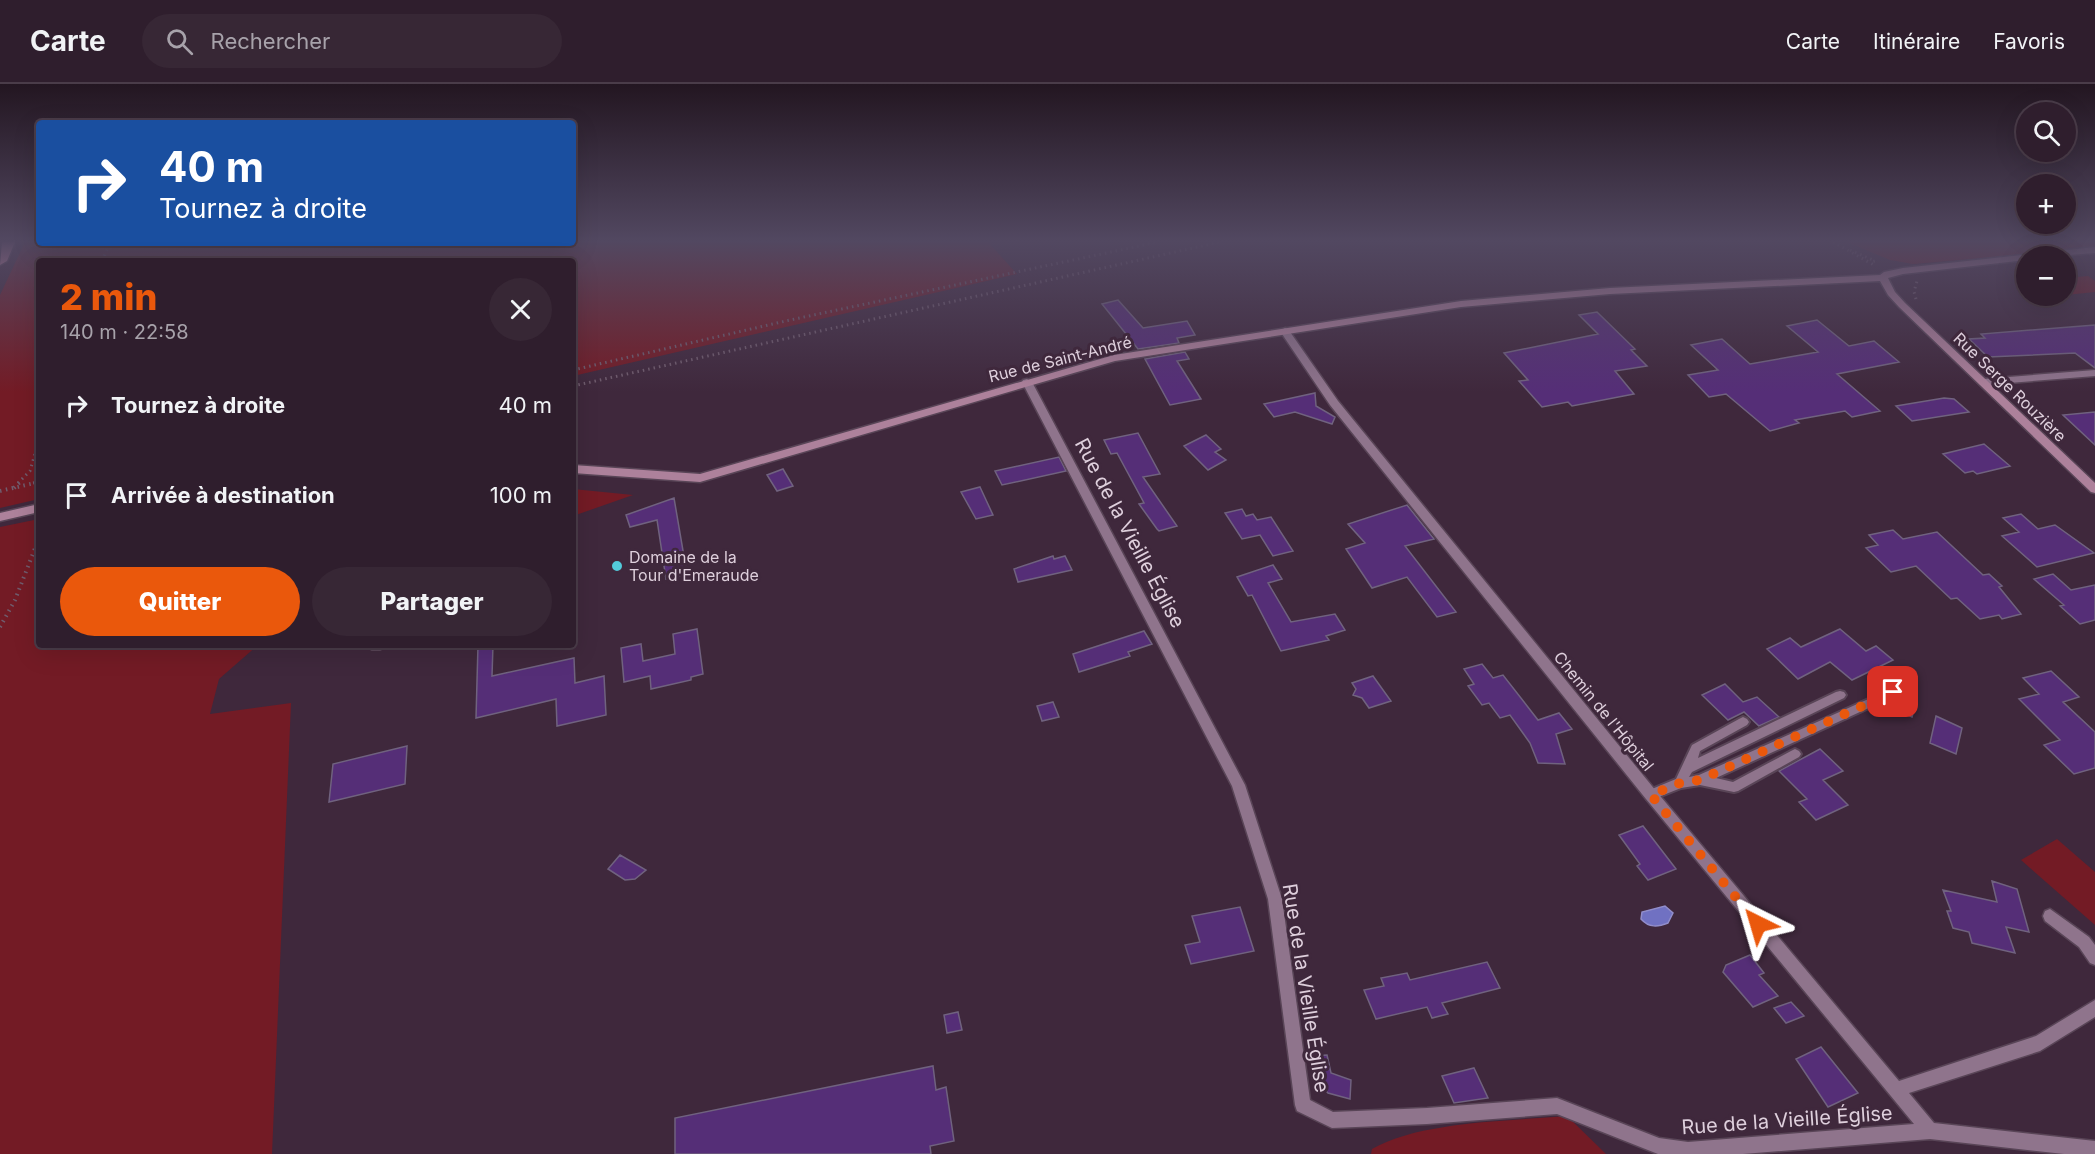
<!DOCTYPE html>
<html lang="fr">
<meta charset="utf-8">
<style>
body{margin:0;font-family:Inter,sans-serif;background:#372735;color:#f1f3f6;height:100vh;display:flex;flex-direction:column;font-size:22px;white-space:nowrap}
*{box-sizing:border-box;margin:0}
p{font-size:20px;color:#a7a2aa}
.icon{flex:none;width:33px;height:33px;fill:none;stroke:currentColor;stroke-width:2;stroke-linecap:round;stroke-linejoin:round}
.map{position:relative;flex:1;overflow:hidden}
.drawer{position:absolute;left:36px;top:174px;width:540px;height:390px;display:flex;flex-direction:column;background:#2f1e2d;border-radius:6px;box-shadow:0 6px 24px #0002,0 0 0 2px #4a3c49}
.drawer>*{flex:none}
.banner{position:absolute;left:36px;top:36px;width:540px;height:126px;border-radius:6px;box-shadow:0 6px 24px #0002,0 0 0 2px #4a3c49;background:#1a4fa0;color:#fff;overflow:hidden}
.fabs{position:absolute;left:2016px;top:18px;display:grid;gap:12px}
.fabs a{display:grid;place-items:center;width:60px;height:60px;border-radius:50%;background:#2f1e2d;box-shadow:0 6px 24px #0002,0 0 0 2px #4a3c49;font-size:30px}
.pin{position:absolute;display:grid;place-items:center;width:51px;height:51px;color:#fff;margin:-26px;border-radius:12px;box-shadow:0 3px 9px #0006}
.me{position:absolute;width:66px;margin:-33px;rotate:320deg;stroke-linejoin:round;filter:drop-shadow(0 0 4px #0008)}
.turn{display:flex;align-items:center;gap:21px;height:126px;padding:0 24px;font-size:27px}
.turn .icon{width:78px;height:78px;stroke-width:2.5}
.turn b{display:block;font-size:42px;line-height:51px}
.round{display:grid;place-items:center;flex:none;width:63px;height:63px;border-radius:32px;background:#372735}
.headline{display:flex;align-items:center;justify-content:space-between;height:102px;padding:0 24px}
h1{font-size:36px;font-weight:800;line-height:45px;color:#ea580c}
.primary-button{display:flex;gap:12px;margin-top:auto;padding:12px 24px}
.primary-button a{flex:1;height:69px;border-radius:36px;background:#ea580c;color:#fff;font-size:24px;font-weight:800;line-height:69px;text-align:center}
.primary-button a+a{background:#372735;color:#f1f3f6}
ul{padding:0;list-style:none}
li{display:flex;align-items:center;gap:18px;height:90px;padding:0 24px}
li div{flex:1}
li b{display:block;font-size:22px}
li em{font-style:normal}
header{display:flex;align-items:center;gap:36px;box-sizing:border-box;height:84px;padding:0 30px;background:#2f1e2d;border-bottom:2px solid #4a3c49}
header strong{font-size:28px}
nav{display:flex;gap:33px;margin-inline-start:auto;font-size:21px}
.search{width:420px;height:54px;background:#372735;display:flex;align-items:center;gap:15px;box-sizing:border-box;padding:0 21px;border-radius:33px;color:#a7a2aa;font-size:22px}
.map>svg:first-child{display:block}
</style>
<header>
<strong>Carte</strong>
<div class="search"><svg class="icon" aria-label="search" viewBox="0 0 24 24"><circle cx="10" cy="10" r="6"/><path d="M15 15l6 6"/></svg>Rechercher</div>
<nav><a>Carte</a><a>Itinéraire</a><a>Favoris</a></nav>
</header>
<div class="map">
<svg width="2095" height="1070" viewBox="0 0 2095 1070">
<rect width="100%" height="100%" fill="#3f283c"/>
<!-- green -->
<path fill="#731b25" d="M 25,158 L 988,158 L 1017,190 L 573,292 L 573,177 L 39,177 L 39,415 L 0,424 L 0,211 Z
M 1847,158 L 2095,158 L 2095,164 L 1913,180 L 1890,176 Z
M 2088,192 L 2095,197 L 2095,208 L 2066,211 L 2066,194 Z
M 573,405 L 633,411 L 573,432 Z
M 39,435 L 39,561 L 258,561 L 219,595 L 210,630 L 291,619 L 272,1070 L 0,1070 L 0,443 Z
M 2057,755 L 2095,788 L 2095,841 L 2021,776 Z
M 1567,1032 L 1606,1070 L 1371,1070 L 1372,1065 C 1420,1037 1511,1037 1567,1032 Z"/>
<!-- water -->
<path fill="#7071c2" stroke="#918dca" stroke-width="1.5" d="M 1665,822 L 1673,829 L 1668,839 C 1658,843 1649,844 1641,835 L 1642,828 Z"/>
<!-- building -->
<path fill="#552e77" stroke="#70627f" stroke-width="1.5" d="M 1118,216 L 1143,244 L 1187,237 L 1195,251 L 1177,254 L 1179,259 L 1138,265 L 1102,220 Z
M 1597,228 L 1635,265 L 1631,266 L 1647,282 L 1615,287 L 1634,310 L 1572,322 L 1568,318 L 1542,323 L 1519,297 L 1528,296 L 1504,269 L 1598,250 L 1579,231 Z
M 1817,236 L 1849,262 L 1874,257 L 1899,278 L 1837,290 L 1880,327 L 1852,333 L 1845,327 L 1795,336 L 1799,339 L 1770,347 L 1726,310 L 1709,313 L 1688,291 L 1718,286 L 1691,261 L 1722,255 L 1750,280 L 1818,268 L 1787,242 Z
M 2095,241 L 2095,284 L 2075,269 L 1988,273 L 1969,255 L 1985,254 L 1981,250 Z
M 1185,268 L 1189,275 L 1177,277 L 1201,315 L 1170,321 L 1145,275 Z
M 1315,309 L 1316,322 L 1335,333 L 1332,340 L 1295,328 L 1274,333 L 1264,320 Z
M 1944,314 L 1954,315 L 1969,328 L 1912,337 L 1896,322 Z
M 2095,328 L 2095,361 L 2063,331 Z
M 1138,349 L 1160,390 L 1143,393 L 1177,442 L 1159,447 L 1157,445 L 1139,420 L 1144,419 L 1117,369 L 1111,370 L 1104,356 Z
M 1206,351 L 1221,365 L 1215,368 L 1226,376 L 1208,386 L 1184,362 Z
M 1984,360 L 2010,382 L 1977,390 L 1973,387 L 1965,389 L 1943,370 Z
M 1059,373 L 1066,387 L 1002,401 L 995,387 Z
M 783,385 L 793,402 L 777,407 L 767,391 Z
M 980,403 L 993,431 L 976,435 L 961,408 Z
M 674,414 L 687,490 L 666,495 L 657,436 L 630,443 L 626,431 Z
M 1407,421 L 1434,455 L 1405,462 L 1456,528 L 1437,533 L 1407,493 L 1372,504 L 1346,465 L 1365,459 L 1348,440 Z
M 1242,425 L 1246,432 L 1253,430 L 1257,436 L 1271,433 L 1293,467 L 1273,472 L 1260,451 L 1242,455 L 1225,429 Z
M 2021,430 L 2038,445 L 2055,441 L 2094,469 L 2037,483 L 2002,452 L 2019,448 L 2003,434 Z
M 1893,446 L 1903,455 L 1937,448 L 1983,491 L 1989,490 L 2002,502 L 1999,503 L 2021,530 L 2002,535 L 1999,531 L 1980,535 L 1957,514 L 1951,515 L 1916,482 L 1891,488 L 1866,464 L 1878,461 L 1869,451 Z
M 1053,472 L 1054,475 L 1065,472 L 1072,486 L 1018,498 L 1014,485 Z
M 1273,481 L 1282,495 L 1268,499 L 1291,538 L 1335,530 L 1345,546 L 1326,552 L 1329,556 L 1281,567 L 1252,511 L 1248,512 L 1237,493 Z
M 2053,490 L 2071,506 L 2095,501 L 2095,536 L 2080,540 L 2060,522 L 2064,521 L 2034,495 Z
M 697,545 L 703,590 L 691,593 L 691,596 L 651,605 L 650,592 L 624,598 L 621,564 L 641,560 L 643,577 L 675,570 L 673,550 Z
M 1840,545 L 1866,567 L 1876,562 L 1893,576 L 1852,596 L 1830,578 L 1798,595 L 1767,565 L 1790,554 L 1801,563 Z
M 1144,547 L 1152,560 L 1128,568 L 1130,572 L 1079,588 L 1073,570 Z
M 478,561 L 493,561 L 492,592 L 574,574 L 575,599 L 604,592 L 606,631 L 557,642 L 556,615 L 476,634 Z
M 1482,580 L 1493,594 L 1503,591 L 1538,636 L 1559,629 L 1572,645 L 1556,650 L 1565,680 L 1538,679 L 1530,659 L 1510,631 L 1500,634 L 1489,619 L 1482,621 L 1468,602 L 1474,600 L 1464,585 Z
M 2051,587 L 2079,613 L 2063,618 L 2095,648 L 2095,684 L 2074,690 L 2044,661 L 2060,656 L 2019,615 L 2039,610 L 2023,594 Z
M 1373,592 L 1391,617 L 1369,624 L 1362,614 L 1353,611 L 1356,605 L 1352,599 Z
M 1725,600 L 1743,618 L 1757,613 L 1779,633 L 1759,642 L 1744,628 L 1728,636 L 1702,611 Z
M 1902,608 L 1917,615 L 1912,633 L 1897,626 Z
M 1053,618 L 1059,633 L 1042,637 L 1037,622 Z
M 1936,632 L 1962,644 L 1956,670 L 1930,659 Z
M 407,662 L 405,700 L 329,718 L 333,680 Z
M 1820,665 L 1843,687 L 1823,696 L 1848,721 L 1816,736 L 1799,718 L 1807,715 L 1779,687 Z
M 1643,742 L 1676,785 L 1648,796 L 1637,782 L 1640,780 L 1619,751 Z
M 620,771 L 646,786 L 635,795 L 625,796 L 608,785 Z
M 1992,797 L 2017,805 L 2029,848 L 2006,843 L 2015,869 L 1972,859 L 1969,848 L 1953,844 L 1947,827 L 1951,827 L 1943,806 L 1997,818 Z
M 1240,823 L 1254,867 L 1191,880 L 1185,861 L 1200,858 L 1192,832 Z
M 1750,871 L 1764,889 L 1759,891 L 1778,912 L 1753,923 L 1723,888 L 1726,881 Z
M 1487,878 L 1500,904 L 1442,919 L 1448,930 L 1432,934 L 1427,923 L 1376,935 L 1364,906 L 1384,902 L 1381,894 L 1407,889 L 1410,896 Z
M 1791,918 L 1804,932 L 1786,939 L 1774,924 Z
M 958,928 L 962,946 L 947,949 L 944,931 Z
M 1821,963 L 1858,1009 L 1828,1023 L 1796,975 Z
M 1327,971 L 1331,989 L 1351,996 L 1350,1015 L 1328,1009 L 1313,993 L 1308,972 Z
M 933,982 L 936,1006 L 946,1003 L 954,1057 L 930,1062 L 931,1070 L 675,1070 L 675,1034 Z
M 1474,984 L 1488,1014 L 1454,1019 L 1442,992 Z"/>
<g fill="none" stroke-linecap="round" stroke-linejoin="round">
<defs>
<path id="lane" d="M 371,561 L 381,561 L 380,565 L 372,565 Z
M 1893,604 L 1897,605 L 1899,608 L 1897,611 L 1716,694 L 1733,698 L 1791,667 L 1795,665 L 1799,667 L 1801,670 L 1799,673 L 1738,707 L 1734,708 L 1700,701 L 1681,704 L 1651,716 L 1647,715 L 1645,711 L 1647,707 L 1676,695 L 1692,661 L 1739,635 L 1743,633 L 1747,635 L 1749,638 L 1747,641 L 1700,667 L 1698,674 L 1836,608 L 1840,607 L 1844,608 L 1846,611 L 1844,614 L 1692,688 L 1689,693 L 1699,691 Z"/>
<path id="street" d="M 1285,244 L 1288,245 L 1338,317 L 1656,707 L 1899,997 L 2036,952 L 2095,916 L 2095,933 L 2040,967 L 1909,1009 L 1934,1039 L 2095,1057 L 2095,1070 L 2064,1070 L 1930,1055 L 1743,1070 L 1658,1070 L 1557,1030 L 1427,1040 L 1332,1044 L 1297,1027 L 1295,1021 L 1268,815 L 1232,702 L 1022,298 L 1023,296 L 1027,295 L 1032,298 L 1245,701 L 1282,815 L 1310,1016 L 1333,1028 L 1427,1024 L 1557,1014 L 1659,1054 L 1688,1058 L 1914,1040 L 1646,715 L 1330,321 L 1280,247 Z
M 2095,286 L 2095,292 L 1984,301 L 1979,298 L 1984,295 Z
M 2050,825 L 2089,853 L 2095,861 L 2095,881 L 2090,879 L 2079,863 L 2045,837 L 2043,832 L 2045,827 Z"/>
<path id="secondary" d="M 2095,163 L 2095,169 L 2056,172 L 2026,172 L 2026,176 L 1903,190 L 1888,194 L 1895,208 L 1905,219 L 2095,399 L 2095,409 L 2091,408 L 1899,223 L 1888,211 L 1880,197 L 1610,210 L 1461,223 L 1115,277 L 700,398 L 573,389 L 573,381 L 700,390 L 1114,271 L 1461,217 L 1610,204 L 1880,191 L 1884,188 L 1903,184 Z
M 39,420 L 39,428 L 0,437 L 0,429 Z"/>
<path id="highway" d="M 2,158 L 15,158 L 7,177 L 0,181 Z"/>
</defs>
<!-- lane casing -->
<use href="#lane" stroke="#594557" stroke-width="4"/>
<!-- street casing -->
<use href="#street" stroke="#594557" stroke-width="3"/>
<!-- secondary casing -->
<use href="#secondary" stroke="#594557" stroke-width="3"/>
<!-- highway casing -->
<use href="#highway" stroke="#594557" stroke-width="3"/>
<!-- path-far1 -->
<path stroke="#705c6d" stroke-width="3" stroke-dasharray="1.5 4" stroke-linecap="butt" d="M 1833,158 L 1874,181
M 1850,166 L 1875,177 L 1871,178
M 102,177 L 110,159
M 1916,215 L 1914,208 L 1917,197
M 573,286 L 790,236 L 1158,158
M 573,302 L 1220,158
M 18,399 L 30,387 L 39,356
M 33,399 L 39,398"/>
<!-- path -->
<path stroke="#705c6d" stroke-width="4" stroke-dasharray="1.5 4.5" stroke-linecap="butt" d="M 14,404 L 20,398
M 0,407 L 39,398
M 0,543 L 15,516 L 39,454"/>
<!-- lane -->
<use href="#lane" fill="#8f748c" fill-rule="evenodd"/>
<!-- street -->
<use href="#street" fill="#8f748c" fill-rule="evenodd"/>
<!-- secondary -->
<use href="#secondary" fill="#ad819b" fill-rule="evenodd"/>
<!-- highway -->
<use href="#highway" fill="#f49ebf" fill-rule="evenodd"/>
</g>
<!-- sky -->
<linearGradient id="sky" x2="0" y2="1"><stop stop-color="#231621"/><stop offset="0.51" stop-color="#524861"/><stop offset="1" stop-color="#524861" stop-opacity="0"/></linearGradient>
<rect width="2095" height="308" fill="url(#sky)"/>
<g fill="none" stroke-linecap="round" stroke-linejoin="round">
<!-- route -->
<path stroke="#ea580c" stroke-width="10" stroke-dasharray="0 18" d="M 1758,840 L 1651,711 L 1680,699 L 1700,696 L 1893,608"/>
</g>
<!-- markers -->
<circle fill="#53cbdb" stroke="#3f283c" stroke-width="2" cx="617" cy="482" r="6"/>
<g text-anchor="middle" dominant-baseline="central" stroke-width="6" stroke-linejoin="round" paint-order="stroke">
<!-- street labels -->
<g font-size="16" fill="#decfdc" stroke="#3f283c">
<text transform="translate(1060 275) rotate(-14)">Rue de Saint-André</text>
<text transform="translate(2010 303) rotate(44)">Rue Serge Rouzière</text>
<text transform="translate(1604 627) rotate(51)">Chemin de l'Hôpital</text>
</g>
<!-- poi labels -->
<g font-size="16" fill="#decfdc" stroke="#3f283c" text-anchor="start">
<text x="629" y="473">Domaine de la<tspan x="629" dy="18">Tour d'Emeraude</tspan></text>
</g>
<!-- near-street labels -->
<g font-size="20" fill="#decfdc" stroke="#3f283c">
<text transform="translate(1130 449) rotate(62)">Rue de la Vieille Église</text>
<text transform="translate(1306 904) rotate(81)">Rue de la Vieille Église</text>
<text transform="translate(1787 1036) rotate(-4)">Rue de la Vieille Église</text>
</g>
</g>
</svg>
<div class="fabs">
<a><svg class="icon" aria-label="search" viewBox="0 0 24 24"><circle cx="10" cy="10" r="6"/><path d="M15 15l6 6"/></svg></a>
<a>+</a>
<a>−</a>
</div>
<div class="pin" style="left:1893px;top:608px;background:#d93025"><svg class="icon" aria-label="arrive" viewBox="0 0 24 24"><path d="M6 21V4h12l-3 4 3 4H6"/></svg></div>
<svg class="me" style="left:1758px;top:840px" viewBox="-20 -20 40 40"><path d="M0-17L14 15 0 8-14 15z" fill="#ea580c" stroke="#fff" stroke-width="4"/></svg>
<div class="banner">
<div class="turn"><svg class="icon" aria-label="right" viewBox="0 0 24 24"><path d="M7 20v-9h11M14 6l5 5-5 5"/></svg><div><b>40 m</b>Tournez à droite</div></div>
</div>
<section class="drawer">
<div class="headline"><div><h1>2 min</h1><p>140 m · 22:58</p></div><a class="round"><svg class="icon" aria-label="close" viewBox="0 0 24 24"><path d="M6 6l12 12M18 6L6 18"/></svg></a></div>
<ul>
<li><svg class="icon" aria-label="right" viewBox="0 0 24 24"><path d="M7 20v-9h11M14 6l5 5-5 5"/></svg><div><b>Tournez à droite</b></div><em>40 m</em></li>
<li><svg class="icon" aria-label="arrive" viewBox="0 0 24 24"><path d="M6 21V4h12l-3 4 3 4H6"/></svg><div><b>Arrivée à destination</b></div><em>100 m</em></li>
</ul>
<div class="primary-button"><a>Quitter</a><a>Partager</a></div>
</section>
</div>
